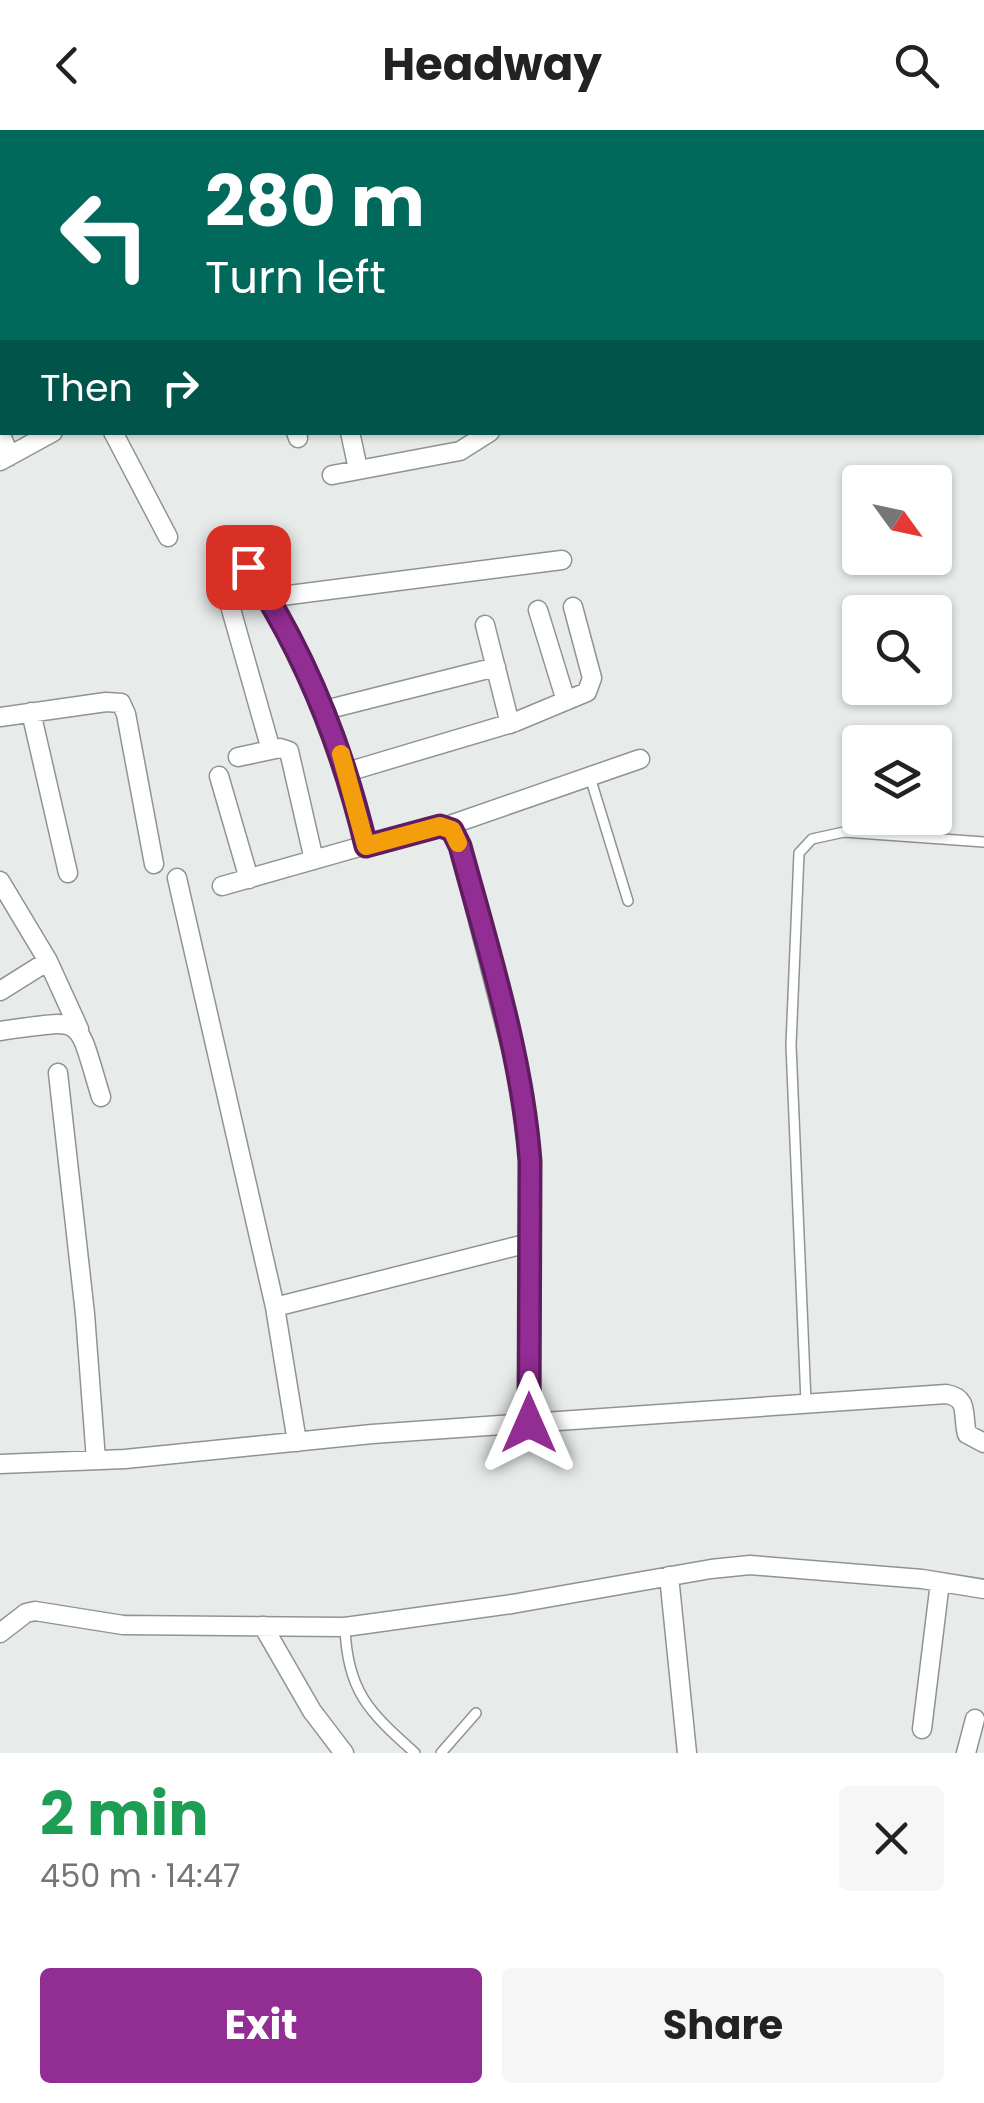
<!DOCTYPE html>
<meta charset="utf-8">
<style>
body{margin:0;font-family:Poppins,sans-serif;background:#f6f6f6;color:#222;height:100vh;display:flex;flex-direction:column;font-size:38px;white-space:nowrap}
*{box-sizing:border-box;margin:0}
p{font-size:32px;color:#767676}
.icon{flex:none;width:55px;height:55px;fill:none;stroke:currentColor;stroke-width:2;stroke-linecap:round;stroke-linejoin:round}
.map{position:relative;height:1623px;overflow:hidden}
.sheet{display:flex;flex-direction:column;background:#fff;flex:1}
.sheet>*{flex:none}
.hud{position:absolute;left:0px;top:0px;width:985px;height:305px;box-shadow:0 2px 8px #0004;background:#00695c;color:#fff;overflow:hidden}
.needle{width:65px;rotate:123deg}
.controls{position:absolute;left:842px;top:335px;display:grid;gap:20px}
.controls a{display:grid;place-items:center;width:110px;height:110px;border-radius:10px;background:#fff;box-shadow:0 2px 8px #0004;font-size:50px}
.pin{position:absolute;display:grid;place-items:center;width:85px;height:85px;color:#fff;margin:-42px;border-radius:20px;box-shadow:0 5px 15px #0006}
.me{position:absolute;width:110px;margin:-55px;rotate:0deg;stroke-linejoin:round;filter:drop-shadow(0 0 8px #0008)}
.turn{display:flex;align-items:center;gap:35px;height:210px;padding:0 40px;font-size:45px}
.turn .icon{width:130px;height:130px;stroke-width:2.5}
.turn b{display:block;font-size:70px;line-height:85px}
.then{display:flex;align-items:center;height:95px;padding:0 40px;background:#0003;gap:20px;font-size:38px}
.round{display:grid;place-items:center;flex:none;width:105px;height:105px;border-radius:10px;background:#f6f6f6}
.head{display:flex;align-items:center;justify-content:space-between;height:170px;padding:0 40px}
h1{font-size:60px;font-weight:700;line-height:75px;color:#1e9e55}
.action{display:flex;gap:20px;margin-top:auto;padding:20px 40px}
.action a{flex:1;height:115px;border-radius:10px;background:#922d93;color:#fff;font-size:40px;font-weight:700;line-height:115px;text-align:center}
.action a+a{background:#f6f6f6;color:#222}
header{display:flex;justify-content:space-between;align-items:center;height:130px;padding:0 40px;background:#fff;font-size:45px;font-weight:700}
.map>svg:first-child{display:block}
</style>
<header><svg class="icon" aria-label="back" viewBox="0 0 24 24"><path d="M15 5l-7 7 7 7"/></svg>Headway<svg class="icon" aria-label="search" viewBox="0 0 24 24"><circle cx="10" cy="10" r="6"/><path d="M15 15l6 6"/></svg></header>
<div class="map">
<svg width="984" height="1623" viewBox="0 0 984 1623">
<rect width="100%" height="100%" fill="#e7ecea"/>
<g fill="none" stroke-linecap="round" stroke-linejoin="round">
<defs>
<path id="lane" d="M 590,647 L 628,771
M 806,1272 L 791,915 L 799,723 L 812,709 L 844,702 L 984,712
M 345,1497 C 347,1561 369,1582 415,1623
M 441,1623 L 476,1583"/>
<path id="street" d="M 219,0 L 220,2
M 399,0 L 399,2
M 522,0 L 522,2
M 745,0 L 746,2
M 123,2 L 123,0
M 982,133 L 984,134
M 0,138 L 2,139
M 113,302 L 168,407
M 296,302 L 298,308
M 350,302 L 358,339
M 0,303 L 10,326
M 0,331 L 53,302
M 332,345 L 460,321 L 490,302
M 266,468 L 562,430
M 538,480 L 566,571
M 485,495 L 510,594
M 325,580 L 496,537
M 31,582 L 68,743
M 0,587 L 106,572 L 121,573 L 126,584 L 154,734
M 271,620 L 221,444 L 222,435 L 228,432 L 248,437 C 306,522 342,617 366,715
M 238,627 L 280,618 L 289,621 L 314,730
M 347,642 L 515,592 L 587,562 L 592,548 L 573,477
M 219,646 L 249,749
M 447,696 L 640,629
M 177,748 L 275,1177 L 297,1312
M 0,751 L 48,831 L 79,899
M 222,756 L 433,696 L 447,696 L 456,705 L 520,953 L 531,1031 L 529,1293
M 0,861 L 48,831
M 0,901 C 88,889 75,883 101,967
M 58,943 L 85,1184 L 96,1330
M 275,1177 L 529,1113
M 0,1334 L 125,1329 L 372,1304 L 946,1264 C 970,1268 962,1285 967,1304 L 984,1313
M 669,1446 L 687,1623
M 263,1496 L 312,1581 L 344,1623
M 0,1503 L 26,1483 L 35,1481 L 123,1495 L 345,1497 L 512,1474 L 711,1439 L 750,1435 L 922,1449 L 984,1459
M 922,1599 L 940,1452
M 966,1623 L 975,1589"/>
</defs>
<!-- lane casing -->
<use href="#lane" stroke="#8f9492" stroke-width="12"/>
<!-- street casing -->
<use href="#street" stroke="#8f9492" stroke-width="21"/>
<!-- lane -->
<use href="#lane" stroke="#fff" stroke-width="9"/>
<!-- street -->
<use href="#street" stroke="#fff" stroke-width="18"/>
</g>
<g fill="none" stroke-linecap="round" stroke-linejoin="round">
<defs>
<path id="route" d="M 248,437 C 305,522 342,616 366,716 L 440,696 L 452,700 L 460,716 C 488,819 522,925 530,1031 L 529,1293"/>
</defs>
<!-- route casing -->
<use href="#route" stroke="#5f1d60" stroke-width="25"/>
<!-- route -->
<use href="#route" stroke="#922d93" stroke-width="18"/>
<!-- slow -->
<path stroke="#f59e0b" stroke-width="18" d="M 341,624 L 366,716 L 440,696 L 452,700 L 458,713"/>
</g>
</svg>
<div class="controls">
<a><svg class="needle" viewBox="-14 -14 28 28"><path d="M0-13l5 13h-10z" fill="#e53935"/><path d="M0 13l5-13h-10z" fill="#767676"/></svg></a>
<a><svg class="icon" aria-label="search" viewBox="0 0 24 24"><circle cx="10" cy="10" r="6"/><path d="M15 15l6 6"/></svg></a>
<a><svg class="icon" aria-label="layers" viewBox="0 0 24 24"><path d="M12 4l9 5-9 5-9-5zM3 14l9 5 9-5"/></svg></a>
</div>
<div class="pin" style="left:248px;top:437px;background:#d93025"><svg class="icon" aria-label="arrive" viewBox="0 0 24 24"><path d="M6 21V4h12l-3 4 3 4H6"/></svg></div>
<svg class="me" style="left:529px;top:1293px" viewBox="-20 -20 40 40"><path d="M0-17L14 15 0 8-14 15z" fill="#922d93" stroke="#fff" stroke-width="4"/></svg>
<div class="hud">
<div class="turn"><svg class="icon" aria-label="left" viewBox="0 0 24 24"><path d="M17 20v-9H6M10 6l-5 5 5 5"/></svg><div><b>280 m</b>Turn left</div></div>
<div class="then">Then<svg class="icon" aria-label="right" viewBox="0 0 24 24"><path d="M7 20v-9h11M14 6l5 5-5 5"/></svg></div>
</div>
</div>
<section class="sheet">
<div class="head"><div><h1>2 min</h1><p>450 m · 14:47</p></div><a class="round"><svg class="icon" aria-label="close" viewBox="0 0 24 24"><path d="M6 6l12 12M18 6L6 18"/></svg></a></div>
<div class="action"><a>Exit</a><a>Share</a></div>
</section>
